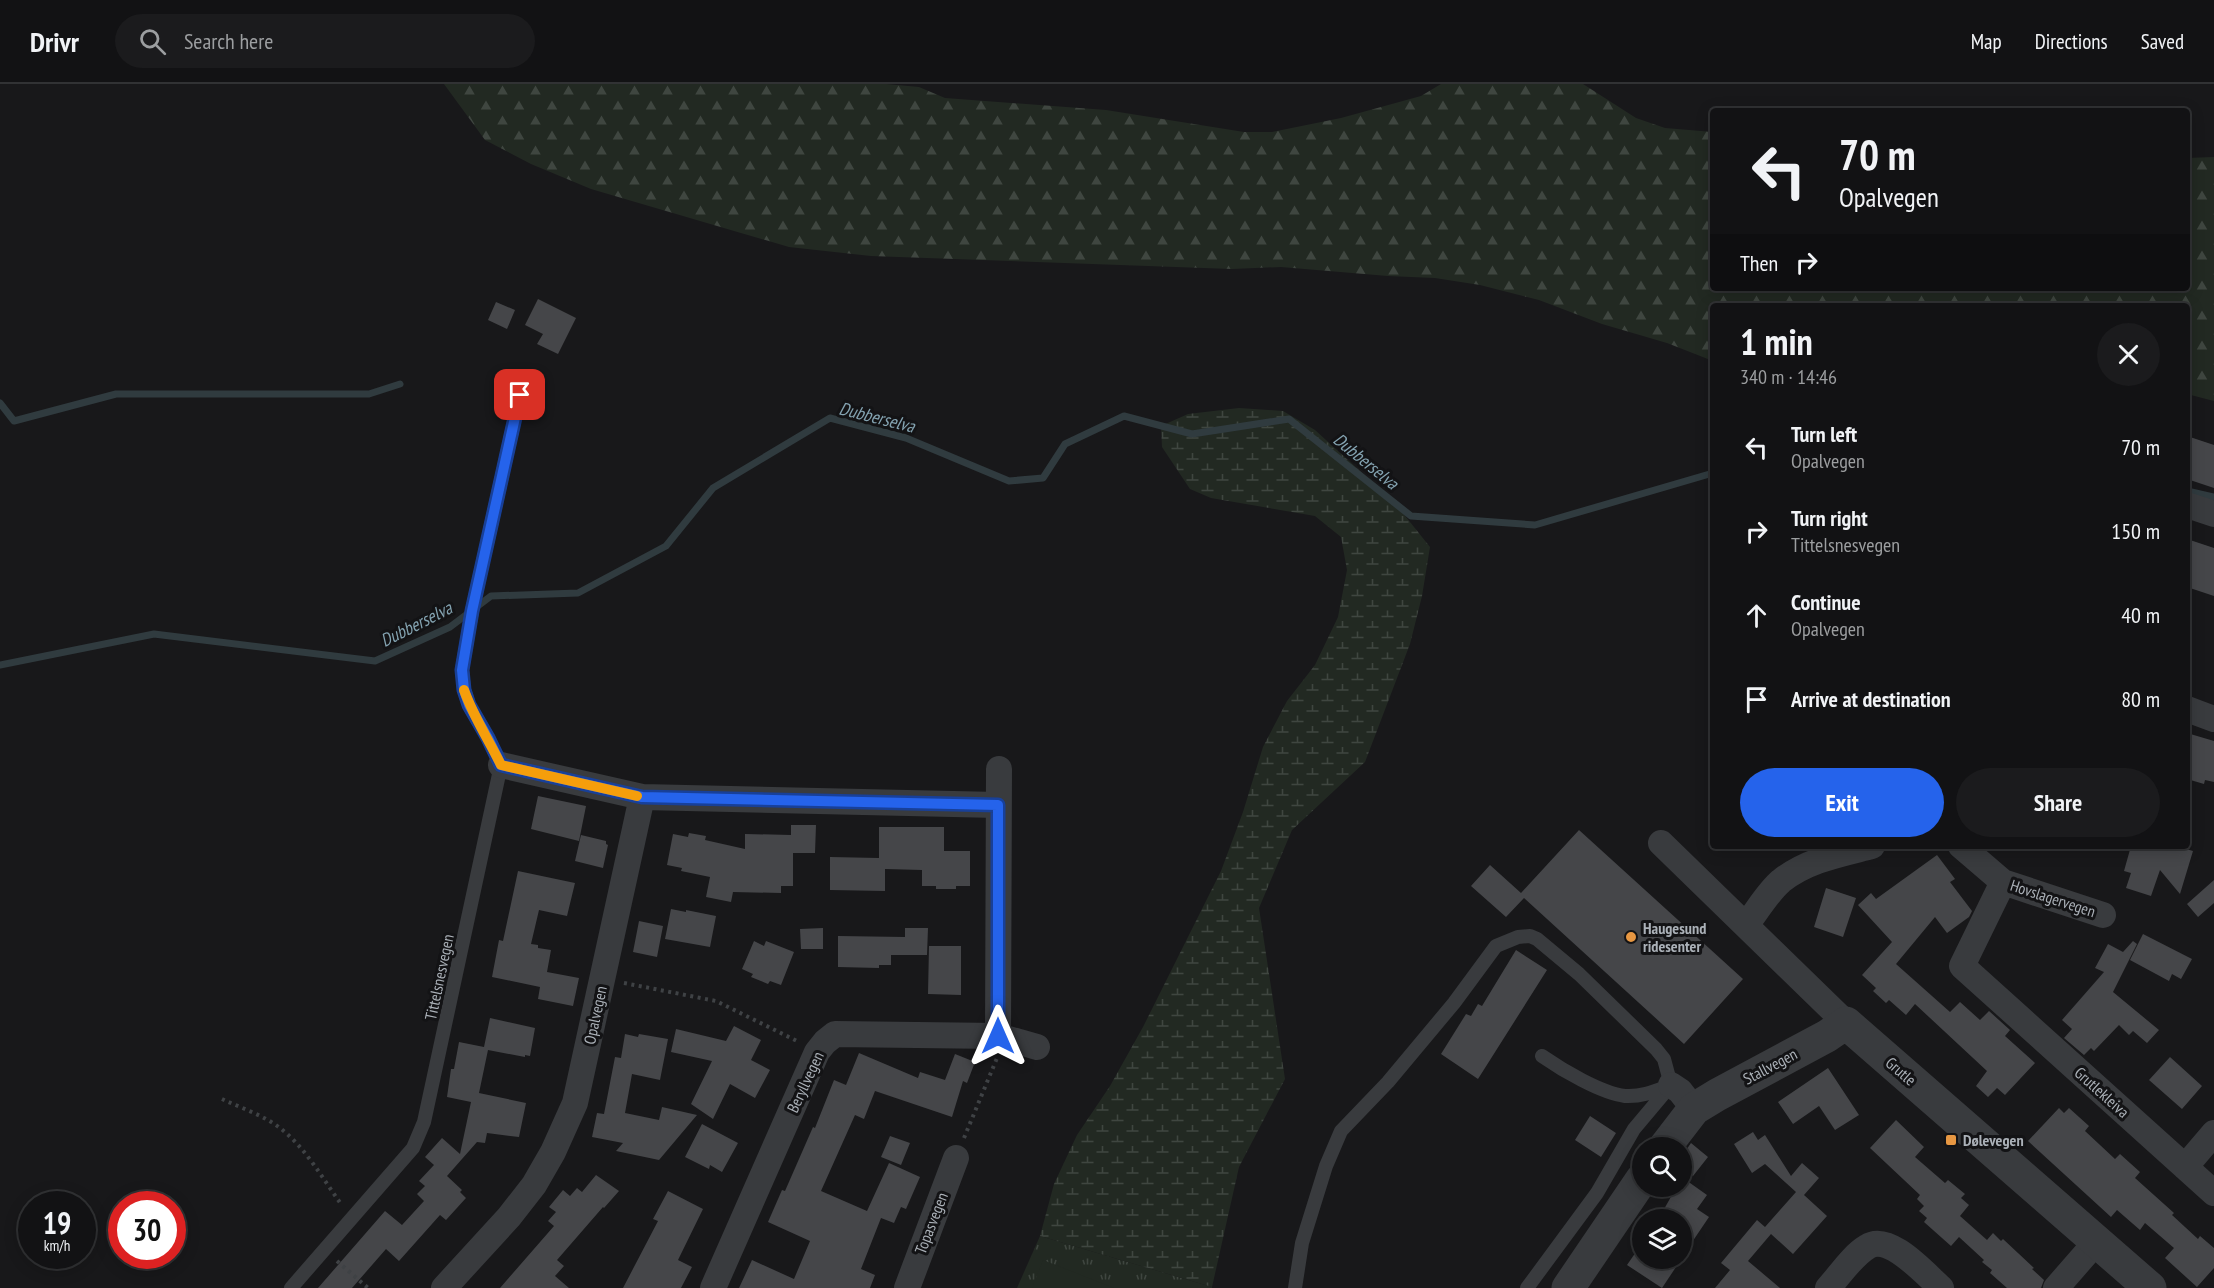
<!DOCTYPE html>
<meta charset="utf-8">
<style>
body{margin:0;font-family:"PT Sans Narrow",sans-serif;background:#1b1b1d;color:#f1f3f6;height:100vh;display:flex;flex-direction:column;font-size:22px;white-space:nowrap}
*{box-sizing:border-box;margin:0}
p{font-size:20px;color:#9c9ea0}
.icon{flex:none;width:33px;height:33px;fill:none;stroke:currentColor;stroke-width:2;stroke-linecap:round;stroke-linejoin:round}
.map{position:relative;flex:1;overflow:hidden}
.sheet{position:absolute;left:1710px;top:219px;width:480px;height:546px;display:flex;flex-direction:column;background:#121214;border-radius:6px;box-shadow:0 3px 15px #0003,0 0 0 2px #313234}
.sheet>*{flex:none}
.banner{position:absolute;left:1710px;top:24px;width:480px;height:183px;border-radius:6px;box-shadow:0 3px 15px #0003,0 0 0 2px #313234;background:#121214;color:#f1f3f6;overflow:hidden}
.buttons{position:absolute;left:1632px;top:1053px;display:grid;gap:12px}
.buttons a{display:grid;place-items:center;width:60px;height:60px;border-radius:50%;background:#121214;box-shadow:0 3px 15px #0003,0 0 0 2px #313234;font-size:30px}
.speed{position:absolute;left:18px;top:1107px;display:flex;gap:12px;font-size:30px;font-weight:700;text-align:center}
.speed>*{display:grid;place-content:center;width:78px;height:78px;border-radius:50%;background:#121214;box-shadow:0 3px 15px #0003,0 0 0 2px #313234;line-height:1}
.speed small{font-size:15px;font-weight:400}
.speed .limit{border:9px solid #d22;background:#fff;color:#111}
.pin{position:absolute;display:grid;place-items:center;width:51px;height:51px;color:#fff;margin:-26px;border-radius:12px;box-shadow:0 3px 9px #0006}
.me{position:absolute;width:66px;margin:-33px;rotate:0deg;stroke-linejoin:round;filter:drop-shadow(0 0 4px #0008)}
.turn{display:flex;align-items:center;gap:21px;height:126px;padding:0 30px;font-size:27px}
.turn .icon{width:78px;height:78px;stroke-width:2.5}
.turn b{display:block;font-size:42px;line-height:51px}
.then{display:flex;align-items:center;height:57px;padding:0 30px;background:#0003;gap:12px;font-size:22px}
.round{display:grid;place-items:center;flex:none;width:63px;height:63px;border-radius:32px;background:#1b1b1d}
.summary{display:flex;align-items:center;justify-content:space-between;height:102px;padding:0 30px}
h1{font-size:36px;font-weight:600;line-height:45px}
.action{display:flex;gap:12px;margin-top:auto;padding:12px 30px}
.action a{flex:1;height:69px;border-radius:36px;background:#2563eb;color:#fff;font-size:24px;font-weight:600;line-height:69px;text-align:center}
.action a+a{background:#1b1b1d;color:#f1f3f6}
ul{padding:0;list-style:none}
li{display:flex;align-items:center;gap:18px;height:84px;padding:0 30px}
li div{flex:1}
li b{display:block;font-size:22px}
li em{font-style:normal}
header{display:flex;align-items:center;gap:36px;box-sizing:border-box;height:84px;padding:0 30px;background:#121214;border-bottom:2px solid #313234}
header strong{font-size:28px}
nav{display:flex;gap:33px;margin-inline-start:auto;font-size:21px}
.search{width:420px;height:54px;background:#1b1b1d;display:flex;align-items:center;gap:15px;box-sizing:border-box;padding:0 21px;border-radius:33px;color:#9c9ea0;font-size:22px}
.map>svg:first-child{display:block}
</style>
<header>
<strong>Drivr</strong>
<div class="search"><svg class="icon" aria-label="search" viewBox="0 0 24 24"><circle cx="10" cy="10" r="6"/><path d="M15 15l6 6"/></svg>Search here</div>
<nav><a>Map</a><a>Directions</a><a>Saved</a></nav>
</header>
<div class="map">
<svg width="2214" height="1204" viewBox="0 0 2214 1204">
<defs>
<pattern id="grass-tufts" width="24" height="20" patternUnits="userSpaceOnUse" patternTransform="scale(1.5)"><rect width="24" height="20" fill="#222922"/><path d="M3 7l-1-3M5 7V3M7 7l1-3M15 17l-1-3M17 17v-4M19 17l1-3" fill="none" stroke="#3f4640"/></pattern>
<pattern id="forest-firs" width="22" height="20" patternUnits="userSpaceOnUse" patternTransform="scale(1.5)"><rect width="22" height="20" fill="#222922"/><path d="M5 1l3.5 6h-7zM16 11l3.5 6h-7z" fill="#3f4640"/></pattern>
<pattern id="wetland-marsh" width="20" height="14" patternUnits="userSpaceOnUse" patternTransform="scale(1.5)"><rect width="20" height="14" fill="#222922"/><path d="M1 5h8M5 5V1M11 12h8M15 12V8" fill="none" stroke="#3f4640"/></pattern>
</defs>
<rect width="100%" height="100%" fill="#18181a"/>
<!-- grass -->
<path fill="url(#grass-tufts)" d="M 1040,1152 L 1212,1203 L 1212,1204 L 1017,1204 Z"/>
<!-- forest -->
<path fill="url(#forest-firs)" d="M 444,0 L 886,0 L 919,3 L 945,14 L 1106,26 L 1244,48 L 1272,48 L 1341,34 L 1421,12 L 1441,0 L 1583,0 L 1636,34 L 1665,44 L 1713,48 L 1713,204 L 2187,204 L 2187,74 L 2214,73 L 2214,317 L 2187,310 L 2187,222 L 1713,222 L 1713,277 L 1667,259 L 1602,240 L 1539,216 L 1480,201 L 1435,194 L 1388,192 L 1281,183 L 1232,185 L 871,172 L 789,163 L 591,105 L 531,80 L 485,56 Z"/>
<!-- wetland -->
<path fill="url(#wetland-marsh)" d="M 1239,324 L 1283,327 L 1315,346 L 1372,398 L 1402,428 L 1430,463 L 1422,512 L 1410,560 L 1365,678 L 1292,746 L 1259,824 L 1285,995 L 1239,1083 L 1212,1203 L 1040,1152 L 1054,1100 L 1077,1051 L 1110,1002 L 1143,943 L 1221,787 L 1243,728 L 1263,663 L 1287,617 L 1315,581 L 1338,533 L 1347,486 L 1341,453 L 1315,432 L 1211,414 L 1190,405 L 1162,363 L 1161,342 L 1188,330 Z"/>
<!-- pitch -->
<path fill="#222922" d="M 1043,1176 L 1114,1204 L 1032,1204 Z"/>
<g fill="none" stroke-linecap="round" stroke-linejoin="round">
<!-- stream -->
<path stroke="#303b3f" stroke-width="7" d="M 0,319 L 14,337 L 116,310 L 369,310 L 400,300
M 2187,407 L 2214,413
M 0,581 L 154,550 L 375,577 L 450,543 L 491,512 L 578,509 L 666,462 L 713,404 L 830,334 L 906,354 L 1009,397 L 1043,394 L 1065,360 L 1124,332 L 1192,350 L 1289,335 L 1411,432 L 1535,441 L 1713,389"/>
</g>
<!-- building -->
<path fill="#454649" d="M 538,215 L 576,234 L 558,270 L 537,260 L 543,250 L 525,241 Z
M 496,218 L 515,226 L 507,245 L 488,236 Z
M 2187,352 L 2214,361 L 2214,404 L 2187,395 Z
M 2187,455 L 2214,464 L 2214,512 L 2187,503 Z
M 2187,649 L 2214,657 L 2214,698 L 2205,696 L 2204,700 L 2187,695 Z
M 538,712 L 586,722 L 579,757 L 531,745 Z
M 791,741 L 816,741 L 815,769 L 793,769 L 793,802 L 781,802 L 781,809 L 733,808 L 731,818 L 706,813 L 710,793 L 681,787 L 682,784 L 667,781 L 673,750 L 688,753 L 689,749 L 706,752 L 705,756 L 745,765 L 745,750 L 791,751 Z
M 879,743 L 944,743 L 944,767 L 970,767 L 970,802 L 956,802 L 956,805 L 936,805 L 936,802 L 922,802 L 922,786 L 885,785 L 885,807 L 830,806 L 830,773 L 879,774 Z
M 1579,746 L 1743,895 L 1684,960 L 1524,814 L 1506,833 L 1471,802 L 1490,781 L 1521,809 Z
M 581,751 L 606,757 L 606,760 L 608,761 L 603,784 L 575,777 Z
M 2131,762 L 2176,762 L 2193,767 L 2180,810 L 2160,786 L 2151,812 L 2126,804 L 2131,789 L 2124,787 Z
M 1937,771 L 1955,795 L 1950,798 L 1972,827 L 1969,833 L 1947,849 L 1935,833 L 1896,880 L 1950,928 L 1960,918 L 1980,936 L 1989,927 L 2010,946 L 2005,952 L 2035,979 L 2005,1011 L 1997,1004 L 1988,1013 L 1976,1002 L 1987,987 L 1915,920 L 1906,931 L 1889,916 L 1886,919 L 1873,907 L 1876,904 L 1862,891 L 1892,858 L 1858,821 L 1871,809 L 1876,815 Z
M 518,787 L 575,799 L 567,832 L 539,826 L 531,860 L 538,861 L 538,864 L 551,866 L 547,888 L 579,894 L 573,922 L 538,915 L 540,903 L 492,893 L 499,856 L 503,857 Z
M 2214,796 L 2214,819 L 2198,833 L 2187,820 Z
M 1826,804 L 1856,814 L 1843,853 L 1814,843 Z
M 671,825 L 686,828 L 686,826 L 716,832 L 710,863 L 665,855 Z
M 639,837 L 663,842 L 657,873 L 633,868 Z
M 823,844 L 823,865 L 801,865 L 800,845 Z
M 905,844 L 928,844 L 927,871 L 891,871 L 891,881 L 879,881 L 879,884 L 838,883 L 838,852 L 905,853 Z
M 2143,850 L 2192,875 L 2181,895 L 2172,890 L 2169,897 L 2130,876 Z
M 754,857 L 764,862 L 766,857 L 794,868 L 781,901 L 770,897 L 768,900 L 751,893 L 753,890 L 742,885 Z
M 2133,857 L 2137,860 L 2113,908 L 2159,946 L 2147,959 L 2133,947 L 2129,951 L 2119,941 L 2094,967 L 2091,964 L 2084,971 L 2064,954 L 2072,945 L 2062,936 L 2104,888 L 2095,884 L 2108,860 L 2123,868 Z
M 929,862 L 961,862 L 961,911 L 928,910 Z
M 1516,866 L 1547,886 L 1478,995 L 1441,970 L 1466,930 L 1471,932 L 1478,920 L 1482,922 Z
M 490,934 L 535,944 L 530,972 L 525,971 L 525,973 L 488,966 L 479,1009 L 526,1019 L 519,1053 L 487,1049 L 485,1059 L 477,1058 L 447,1092 L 462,1106 L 460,1108 L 466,1114 L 446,1136 L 440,1131 L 399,1177 L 386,1165 L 352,1204 L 318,1204 L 385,1127 L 402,1141 L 424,1117 L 417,1110 L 425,1102 L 419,1097 L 434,1081 L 425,1073 L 442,1054 L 460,1070 L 471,1018 L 447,1013 L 451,985 L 454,985 L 459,958 L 484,963 Z
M 734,942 L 761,956 L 751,976 L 770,986 L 755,1014 L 730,1000 L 713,1035 L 691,1020 L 712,977 L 671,968 L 676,945 L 726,957 Z
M 625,950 L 638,953 L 639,950 L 668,955 L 660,996 L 632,990 L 625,1029 L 659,1036 L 662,1023 L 697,1031 L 659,1076 L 616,1067 L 623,1059 L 592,1053 L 597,1029 L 604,1030 L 615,973 L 621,974 Z
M 859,969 L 918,994 L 920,988 L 945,996 L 955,970 L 975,978 L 967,999 L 963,997 L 952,1033 L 875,1007 L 864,1035 L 855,1031 L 821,1107 L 867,1127 L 889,1079 L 920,1093 L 906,1125 L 901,1123 L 894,1139 L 881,1134 L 861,1185 L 875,1191 L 870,1204 L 739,1204 L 752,1176 L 794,1195 L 810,1157 L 768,1138 L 782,1106 L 785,1107 L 813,1043 L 815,1044 L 834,996 L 846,1001 Z
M 2170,973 L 2202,1002 L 2182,1025 L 2149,996 Z
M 1828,984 L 1859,1031 L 1835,1046 L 1819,1022 L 1793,1040 L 1778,1018 Z
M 2059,1024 L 2064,1029 L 2069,1024 L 2089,1042 L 2085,1047 L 2115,1075 L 2120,1070 L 2140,1088 L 2135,1094 L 2174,1129 L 2172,1131 L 2198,1155 L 2200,1152 L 2214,1164 L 2214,1184 L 2197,1203 L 2165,1174 L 2174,1164 L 2145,1139 L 2140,1146 L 2117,1126 L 2111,1133 L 2028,1057 Z
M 1590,1032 L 1616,1049 L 1601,1073 L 1575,1056 Z
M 1896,1036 L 1924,1063 L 1915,1073 L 1945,1099 L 1948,1096 L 1965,1110 L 1961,1114 L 1969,1121 L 1960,1132 L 1987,1156 L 1993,1149 L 2001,1157 L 2003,1155 L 2034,1184 L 2032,1185 L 2044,1196 L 2041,1204 L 2007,1204 L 1990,1189 L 1992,1186 L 1982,1178 L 1984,1176 L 1959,1153 L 1951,1162 L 1924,1138 L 1927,1134 L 1919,1127 L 1924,1122 L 1917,1115 L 1920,1111 L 1870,1064 Z
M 702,1040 L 738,1059 L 722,1088 L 710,1081 L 709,1085 L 685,1073 Z
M 1753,1048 L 1758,1056 L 1765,1051 L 1791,1092 L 1802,1079 L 1819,1094 L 1804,1111 L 1827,1132 L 1793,1170 L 1771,1150 L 1748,1177 L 1780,1204 L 1715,1204 L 1730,1186 L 1721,1179 L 1757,1136 L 1765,1143 L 1796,1108 L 1765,1080 L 1752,1089 L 1734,1060 Z
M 890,1052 L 910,1059 L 901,1081 L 881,1073 Z
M 1691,1059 L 1708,1073 L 1693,1092 L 1682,1083 L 1682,1072 Z
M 596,1091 L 619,1107 L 604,1124 L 603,1123 L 557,1176 L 564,1182 L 555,1192 L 569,1204 L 500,1204 L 554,1142 L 548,1137 L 556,1128 L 549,1123 L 563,1106 L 570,1112 L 577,1104 L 582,1108 Z
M 1683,1094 L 1707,1111 L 1697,1125 L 1709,1133 L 1682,1173 L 1682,1136 L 1676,1136 L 1663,1127 L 1677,1102 L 1682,1102 Z
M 668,1107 L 703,1125 L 678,1176 L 692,1183 L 681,1204 L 623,1204 L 658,1137 L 653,1135 Z
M 1638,1165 L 1642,1168 L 1642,1174 L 1682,1174 L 1662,1204 L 1627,1181 Z"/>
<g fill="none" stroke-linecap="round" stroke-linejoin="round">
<!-- path -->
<path stroke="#3f4245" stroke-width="4" stroke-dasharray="3 4.5" stroke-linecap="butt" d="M 624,899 L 716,917 L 797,957
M 222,1015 C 241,1024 263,1031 280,1044 C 305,1063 323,1095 341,1120
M 964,1054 L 997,974
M 337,1177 L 368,1204"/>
<!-- service -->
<path stroke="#393b3e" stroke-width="14" d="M 1542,972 C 1562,986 1601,1009 1625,1012 C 1640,1013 1653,1008 1666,1003
M 291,1204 L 413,1064 L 424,1038 L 501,681 L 488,654 L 469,621 L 464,605 L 462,586 L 472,527 L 520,311
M 1295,1204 L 1302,1159 L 1326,1082 L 1341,1047 L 1388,998 L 1454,919 L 1496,862 L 1518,853 L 1530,852 L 1537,855 L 1579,890 L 1656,965 L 1664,975 L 1671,1001
M 1527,1204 L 1597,1109 L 1634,1045 L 1671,1001"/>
<!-- minor -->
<path stroke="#393b3e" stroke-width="26" d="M 2187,421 L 2214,430
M 2187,625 L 2214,635
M 501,681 L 642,713 L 998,721
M 1661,759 L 1846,939
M 1961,762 L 2003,798 L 2103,831
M 2003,798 L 1962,882 L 2214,1109
M 1746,841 C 1757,827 1768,808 1781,797 C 1807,776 1841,770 1872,762
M 998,952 L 999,685
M 1671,1001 L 1680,1007 L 1694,1025
M 2185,1083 L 2214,1049
M 444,1204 L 509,1133 L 534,1101 L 553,1068 L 575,1019 L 642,713
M 713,1204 L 817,968 L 825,958 L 835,950 L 998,952 L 1037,963
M 907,1204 L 956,1074
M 1828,1204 C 1840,1191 1852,1172 1867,1163 C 1889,1148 1925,1190 1941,1204
M 2056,1204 L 2097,1157"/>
<!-- tertiary -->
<path stroke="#393b3e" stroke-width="33" d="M 1664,1064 L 1694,1025 L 1717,1011 L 1827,952 L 1846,939 L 2150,1204
M 1568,1204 L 1642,1095"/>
</g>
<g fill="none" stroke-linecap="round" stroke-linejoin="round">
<defs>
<path id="route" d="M 520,311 L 472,527 L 462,586 L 464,606 L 469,621 L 488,654 L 501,681 L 642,713 L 998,721 L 998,952"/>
</defs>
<!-- route casing -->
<use href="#route" stroke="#184099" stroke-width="15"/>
<!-- route -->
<use href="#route" stroke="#2563eb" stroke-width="10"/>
<!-- slow -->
<path stroke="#f59e0b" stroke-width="10" d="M 464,606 C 473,632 489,656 501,681 L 637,712"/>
</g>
<!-- markers -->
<g fill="#e79742" stroke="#131315" stroke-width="2">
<circle cx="1631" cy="853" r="6"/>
<rect x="1945" y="1050" width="12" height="12" rx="3"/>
</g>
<g text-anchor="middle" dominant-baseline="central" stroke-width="6" stroke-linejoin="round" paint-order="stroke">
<!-- street labels -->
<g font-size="16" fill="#abb1b8" stroke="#131315">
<text transform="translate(2053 814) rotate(18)">Hovslagervegen</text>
<text transform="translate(439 893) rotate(-78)">Tittelsnesvegen</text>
<text transform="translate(595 931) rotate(-78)">Opalvegen</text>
<text transform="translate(1770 982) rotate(-28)">Stallvegen</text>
<text transform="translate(1901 987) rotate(41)">Grutle</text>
<text transform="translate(805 998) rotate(-65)">Beryllvegen</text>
<text transform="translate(2102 1008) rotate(42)">Grutlekleiva</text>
<text transform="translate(931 1139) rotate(-69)">Topasvegen</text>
</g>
<!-- poi labels -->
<g font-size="16" font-weight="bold" fill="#abb1b8" stroke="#131315" text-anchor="start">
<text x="1643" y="844">Haugesund<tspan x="1643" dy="18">ridesenter</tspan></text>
<text x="1963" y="1056">Dølevegen</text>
</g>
<!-- water labels -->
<g font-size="18" font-style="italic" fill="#84a3b1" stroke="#131315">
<text transform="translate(877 333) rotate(14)">Dubberselva</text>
<text transform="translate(1366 377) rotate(39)">Dubberselva</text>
<text transform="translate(416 540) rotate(-27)">Dubberselva</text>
</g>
</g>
</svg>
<div class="buttons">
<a><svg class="icon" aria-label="search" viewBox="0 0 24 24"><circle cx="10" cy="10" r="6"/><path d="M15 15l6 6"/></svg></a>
<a><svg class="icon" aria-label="layers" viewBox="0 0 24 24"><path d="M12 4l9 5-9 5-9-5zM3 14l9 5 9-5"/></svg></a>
</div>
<div class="speed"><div>19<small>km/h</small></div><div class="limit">30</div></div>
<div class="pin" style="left:520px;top:311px;background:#d93025"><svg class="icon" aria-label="arrive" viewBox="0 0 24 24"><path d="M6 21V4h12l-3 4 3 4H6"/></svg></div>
<svg class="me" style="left:998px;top:952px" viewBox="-20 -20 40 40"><path d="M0-17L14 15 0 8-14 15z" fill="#2563eb" stroke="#fff" stroke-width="4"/></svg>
<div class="banner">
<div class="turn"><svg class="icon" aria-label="left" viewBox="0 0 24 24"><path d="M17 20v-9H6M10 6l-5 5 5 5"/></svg><div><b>70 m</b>Opalvegen</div></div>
<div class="then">Then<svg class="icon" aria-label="right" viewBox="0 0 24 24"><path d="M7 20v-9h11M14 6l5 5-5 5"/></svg></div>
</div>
<section class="sheet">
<div class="summary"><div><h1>1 min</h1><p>340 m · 14:46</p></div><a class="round"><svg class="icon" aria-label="close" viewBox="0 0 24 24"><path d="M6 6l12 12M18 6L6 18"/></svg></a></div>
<ul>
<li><svg class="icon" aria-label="left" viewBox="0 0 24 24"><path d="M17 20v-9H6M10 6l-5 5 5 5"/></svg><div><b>Turn left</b><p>Opalvegen</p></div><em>70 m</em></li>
<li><svg class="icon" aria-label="right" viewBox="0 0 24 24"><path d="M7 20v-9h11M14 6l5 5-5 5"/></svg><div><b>Turn right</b><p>Tittelsnesvegen</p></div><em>150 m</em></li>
<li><svg class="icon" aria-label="ahead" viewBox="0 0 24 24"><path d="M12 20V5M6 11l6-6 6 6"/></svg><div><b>Continue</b><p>Opalvegen</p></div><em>40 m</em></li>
<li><svg class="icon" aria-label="arrive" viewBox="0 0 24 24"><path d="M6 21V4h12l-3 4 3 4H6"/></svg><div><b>Arrive at destination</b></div><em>80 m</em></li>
</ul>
<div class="action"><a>Exit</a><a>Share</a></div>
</section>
</div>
